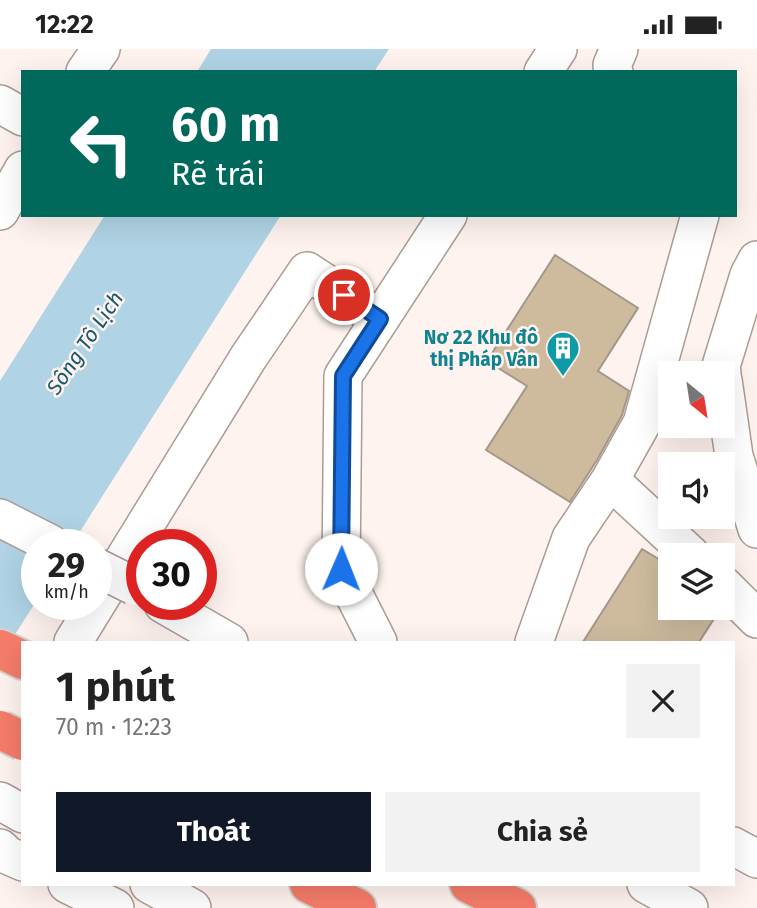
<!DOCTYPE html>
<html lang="vi">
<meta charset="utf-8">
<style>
body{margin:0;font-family:"Fira Sans",sans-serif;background:#f2f2f2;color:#222;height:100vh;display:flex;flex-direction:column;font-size:26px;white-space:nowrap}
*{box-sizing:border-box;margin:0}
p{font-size:23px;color:#767676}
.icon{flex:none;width:38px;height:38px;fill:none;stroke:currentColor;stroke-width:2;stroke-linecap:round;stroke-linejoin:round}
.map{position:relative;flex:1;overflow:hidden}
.side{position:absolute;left:21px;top:592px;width:714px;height:245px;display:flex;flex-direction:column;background:#fff;border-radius:0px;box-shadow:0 7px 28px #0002}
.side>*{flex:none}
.hud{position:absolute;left:21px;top:21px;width:716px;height:147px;border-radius:0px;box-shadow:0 7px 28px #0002;background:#00695c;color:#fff;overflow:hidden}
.needle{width:46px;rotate:150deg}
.fabs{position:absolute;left:658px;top:312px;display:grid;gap:14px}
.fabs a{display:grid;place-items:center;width:77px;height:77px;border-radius:0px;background:#fff;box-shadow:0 7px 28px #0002;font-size:35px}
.speed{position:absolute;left:21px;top:480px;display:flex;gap:14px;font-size:35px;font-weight:700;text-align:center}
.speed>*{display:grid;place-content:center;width:91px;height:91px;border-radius:50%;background:#fff;box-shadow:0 7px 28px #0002;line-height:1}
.speed small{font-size:18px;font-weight:400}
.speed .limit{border:10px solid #d22;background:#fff;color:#111}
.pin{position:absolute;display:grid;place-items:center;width:60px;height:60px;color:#fff;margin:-30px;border:4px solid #fff;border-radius:50%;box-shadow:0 2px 7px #0007}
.me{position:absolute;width:77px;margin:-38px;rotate:1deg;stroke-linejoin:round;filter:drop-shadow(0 0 5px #0008)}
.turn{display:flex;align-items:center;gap:24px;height:147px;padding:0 35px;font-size:32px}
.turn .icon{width:91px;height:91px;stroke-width:2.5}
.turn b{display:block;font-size:49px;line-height:60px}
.round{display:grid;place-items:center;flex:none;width:74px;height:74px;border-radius:0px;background:#f2f2f2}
.summary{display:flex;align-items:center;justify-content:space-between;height:119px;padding:0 35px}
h1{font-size:42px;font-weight:700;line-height:52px}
.action{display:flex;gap:14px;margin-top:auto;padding:14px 35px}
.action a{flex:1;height:80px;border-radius:0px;background:#111827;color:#fff;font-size:28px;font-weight:700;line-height:80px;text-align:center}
.action a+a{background:#f2f2f2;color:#222}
.status{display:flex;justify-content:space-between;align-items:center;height:49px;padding:0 35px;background:#fff;direction:ltr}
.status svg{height:19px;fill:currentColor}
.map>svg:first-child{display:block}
</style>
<div class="status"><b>12:22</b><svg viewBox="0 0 49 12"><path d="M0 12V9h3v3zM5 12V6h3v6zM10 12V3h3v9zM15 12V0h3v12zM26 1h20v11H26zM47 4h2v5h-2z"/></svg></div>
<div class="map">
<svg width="757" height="859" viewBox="0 0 757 859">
<rect width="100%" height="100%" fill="#fef3ee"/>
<!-- water -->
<path fill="#b0d4e5" d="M 211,0 L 389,0 L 374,23 L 197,23 Z
M 105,166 L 281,166 L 72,495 L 37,495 L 37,551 L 0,609 L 0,332 Z"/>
<!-- building -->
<path fill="#cebb9e" stroke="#a1988a" stroke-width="2" d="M 555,206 L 638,259 L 598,322 L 629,342 L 622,366 L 597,411 L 570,453 L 486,401 L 527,337 L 487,312 Z
M 642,500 L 670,517 L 670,558 L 716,558 L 719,562 L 699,593 L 583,593 Z"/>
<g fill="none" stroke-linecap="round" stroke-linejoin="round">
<defs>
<path id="minor" d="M 85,23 L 101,0
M 543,23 L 558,0
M 614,23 L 612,16 L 619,0
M 0,55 L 23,68
M 0,162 L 23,121
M 722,324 L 721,317 L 749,226 L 757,211
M 723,331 L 734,407 L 757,480
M 610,431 L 691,506
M 0,469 L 51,495
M 723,536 L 757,570
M 163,555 L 229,593
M 73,593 L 248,309 L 307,222 L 380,270
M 378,593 L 341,520 L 343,327 L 448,166
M 534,593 L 571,489 L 610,431 L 642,374 L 700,166
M 0,752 L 23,765
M 733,797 L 757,810
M 0,799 L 7,806 L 23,813
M 67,835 L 115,859
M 149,835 L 192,859
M 646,835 L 689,859"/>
<path id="highway" d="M 0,600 L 23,611
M 309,835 L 357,859
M 469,835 L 517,859"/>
</defs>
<!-- minor casing -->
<use href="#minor" stroke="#ac9b94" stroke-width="40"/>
<!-- highway casing -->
<use href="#highway" stroke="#d3d2d1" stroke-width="42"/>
<!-- minor -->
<use href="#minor" stroke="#fff" stroke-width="37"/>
<!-- highway -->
<use href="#highway" stroke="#f57c6a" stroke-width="38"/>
<defs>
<path id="minor-bridge" d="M 96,518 L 134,537"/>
<path id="highway-bridge" d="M 0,681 L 23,692"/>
</defs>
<!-- minor-bridge casing -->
<use href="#minor-bridge" stroke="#ac9b94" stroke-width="40" stroke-linecap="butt"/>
<!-- highway-bridge casing -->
<use href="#highway-bridge" stroke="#d3d2d1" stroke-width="42" stroke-linecap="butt"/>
<!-- minor-bridge -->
<use href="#minor-bridge" stroke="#fff" stroke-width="37"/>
<!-- highway-bridge -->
<use href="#highway-bridge" stroke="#f57c6a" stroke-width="38"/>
</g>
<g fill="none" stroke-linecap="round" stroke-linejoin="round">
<defs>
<path id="route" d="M 341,520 L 343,327 L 380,270 L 344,246"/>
</defs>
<!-- route casing -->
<use href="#route" stroke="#114b97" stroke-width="18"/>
<!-- route -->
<use href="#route" stroke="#1a73e8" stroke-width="12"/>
</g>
<!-- icons -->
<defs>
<symbol id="building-pin" viewBox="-11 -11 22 30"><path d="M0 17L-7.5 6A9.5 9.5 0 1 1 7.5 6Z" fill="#0f9aa8" stroke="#fef3ee"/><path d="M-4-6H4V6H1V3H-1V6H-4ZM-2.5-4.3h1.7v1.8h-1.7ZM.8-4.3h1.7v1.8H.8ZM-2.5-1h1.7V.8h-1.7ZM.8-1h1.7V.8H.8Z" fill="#fff"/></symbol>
</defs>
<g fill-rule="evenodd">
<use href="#building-pin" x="544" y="280" width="38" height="52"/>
</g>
<g text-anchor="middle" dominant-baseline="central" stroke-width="5" stroke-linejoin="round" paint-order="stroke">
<!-- culture labels -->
<g font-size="19" font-weight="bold" fill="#0d838f" stroke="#fef3ee" text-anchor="end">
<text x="538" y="288">Nơ 22 Khu đô<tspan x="538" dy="22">thị Pháp Vân</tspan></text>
</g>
<!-- water labels -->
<g font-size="21" font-style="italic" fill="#165770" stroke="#fef3ee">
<text transform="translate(85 294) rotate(-56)">Sông Tô Lịch</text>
</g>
</g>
</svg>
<div class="fabs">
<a><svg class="needle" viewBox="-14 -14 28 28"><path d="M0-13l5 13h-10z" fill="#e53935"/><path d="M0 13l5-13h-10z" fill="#767676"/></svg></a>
<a><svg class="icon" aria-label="sound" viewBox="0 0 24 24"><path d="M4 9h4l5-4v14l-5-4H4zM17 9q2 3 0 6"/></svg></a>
<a><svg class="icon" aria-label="layers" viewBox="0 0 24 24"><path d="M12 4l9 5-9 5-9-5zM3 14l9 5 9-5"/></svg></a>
</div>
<div class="speed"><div>29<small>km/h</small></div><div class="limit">30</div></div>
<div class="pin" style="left:344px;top:246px;background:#d93025"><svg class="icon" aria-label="arrive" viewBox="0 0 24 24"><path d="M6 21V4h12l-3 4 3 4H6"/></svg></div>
<svg class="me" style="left:341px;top:520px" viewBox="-20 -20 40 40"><circle r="19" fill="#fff"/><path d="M0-13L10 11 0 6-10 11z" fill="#1a73e8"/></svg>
<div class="hud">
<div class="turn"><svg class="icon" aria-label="left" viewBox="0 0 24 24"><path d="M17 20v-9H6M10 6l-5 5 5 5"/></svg><div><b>60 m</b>Rẽ trái</div></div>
</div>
<section class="side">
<div class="summary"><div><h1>1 phút</h1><p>70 m · 12:23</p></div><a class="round"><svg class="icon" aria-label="close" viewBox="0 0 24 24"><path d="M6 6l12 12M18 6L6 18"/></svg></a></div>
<div class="action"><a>Thoát</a><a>Chia sẻ</a></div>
</section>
</div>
